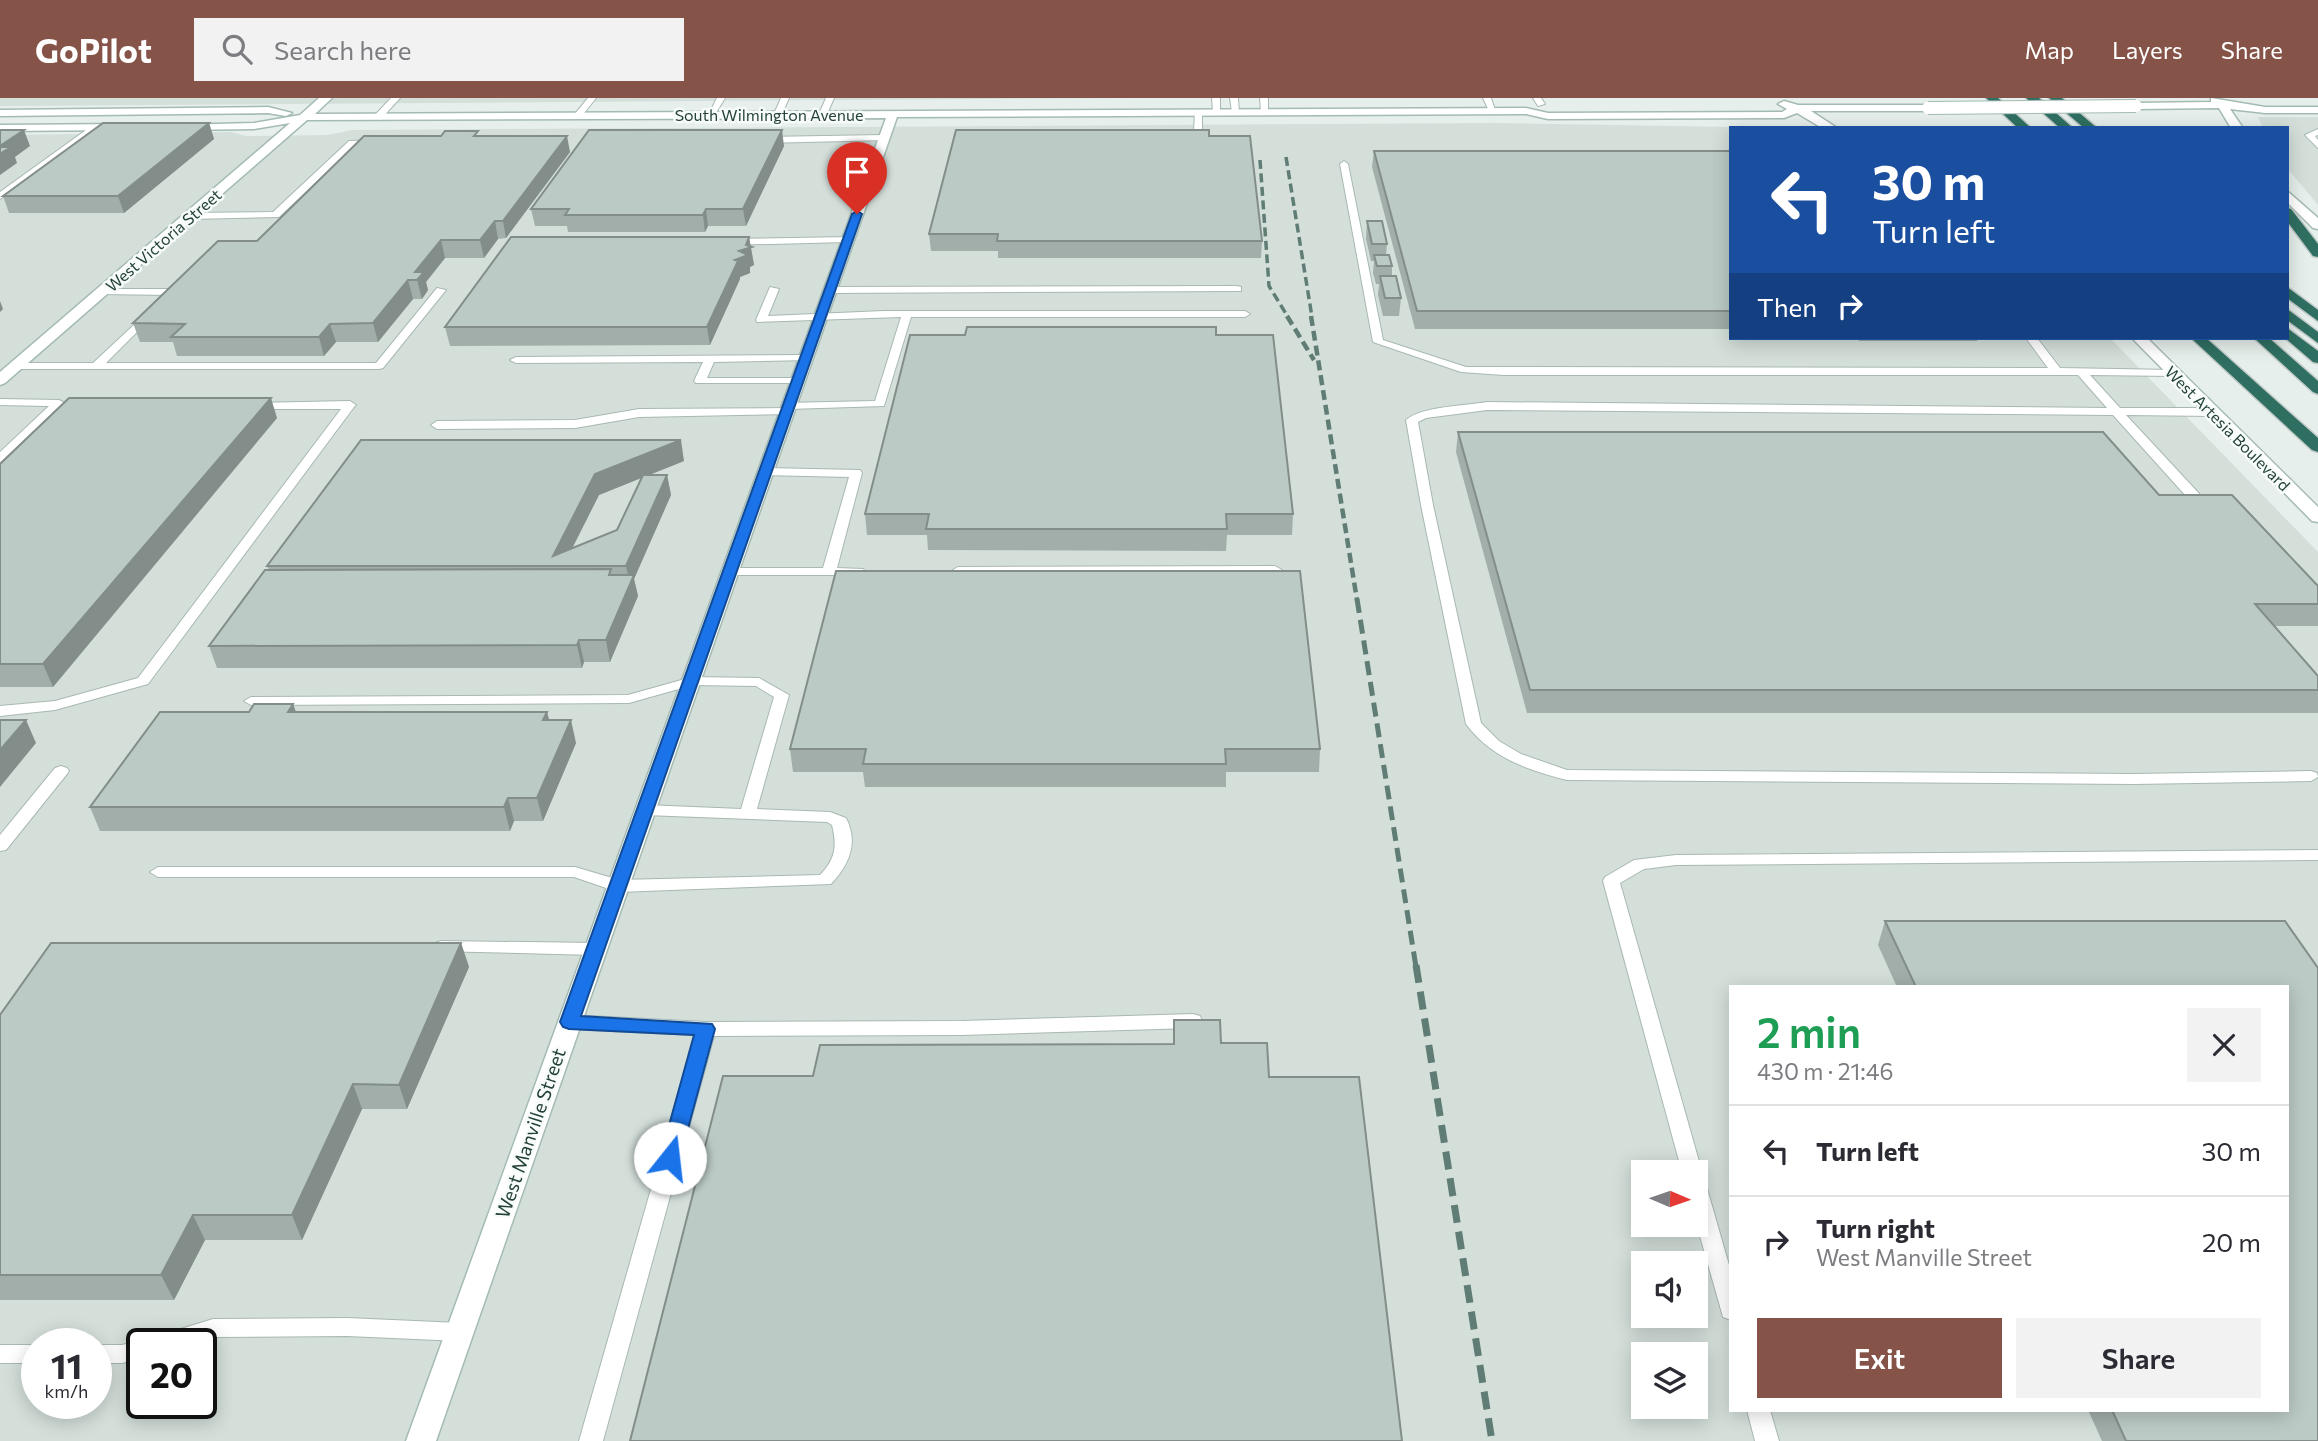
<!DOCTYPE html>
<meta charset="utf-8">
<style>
body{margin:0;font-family:Commissioner,sans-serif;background:#f2f2f3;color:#2b2b33;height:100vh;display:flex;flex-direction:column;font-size:26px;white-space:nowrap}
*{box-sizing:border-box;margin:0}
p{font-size:23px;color:#7c7c81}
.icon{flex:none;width:38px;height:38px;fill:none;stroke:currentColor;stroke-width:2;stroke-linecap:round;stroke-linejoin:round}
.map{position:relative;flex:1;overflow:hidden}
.sheet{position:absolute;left:1729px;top:887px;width:560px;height:427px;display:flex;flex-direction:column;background:#fff;border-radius:0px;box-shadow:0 4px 18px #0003}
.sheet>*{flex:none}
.top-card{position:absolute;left:1729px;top:28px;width:560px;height:214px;border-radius:0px;box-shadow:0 4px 18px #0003;background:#1a4fa0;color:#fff;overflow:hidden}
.needle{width:46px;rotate:92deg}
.tools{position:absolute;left:1631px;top:1062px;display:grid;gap:14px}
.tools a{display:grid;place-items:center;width:77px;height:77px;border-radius:0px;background:#fff;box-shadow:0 4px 18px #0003;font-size:35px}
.speed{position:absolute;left:21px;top:1230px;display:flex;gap:14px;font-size:35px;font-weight:700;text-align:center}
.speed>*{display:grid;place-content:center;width:91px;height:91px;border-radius:50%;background:#fff;box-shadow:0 4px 18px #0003;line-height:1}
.speed small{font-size:18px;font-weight:400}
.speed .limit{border:4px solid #111;border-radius:10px;background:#fff;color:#111}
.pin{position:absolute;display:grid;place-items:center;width:60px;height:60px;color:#fff;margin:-72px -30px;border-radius:50% 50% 50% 0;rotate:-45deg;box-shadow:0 0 7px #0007}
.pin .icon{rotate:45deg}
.me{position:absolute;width:77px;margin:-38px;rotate:16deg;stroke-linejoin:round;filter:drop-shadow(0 0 5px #0008)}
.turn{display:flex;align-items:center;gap:24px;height:147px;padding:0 28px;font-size:32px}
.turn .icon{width:91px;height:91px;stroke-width:2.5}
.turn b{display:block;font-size:49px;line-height:60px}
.then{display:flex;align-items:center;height:66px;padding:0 28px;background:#0003;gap:14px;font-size:26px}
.round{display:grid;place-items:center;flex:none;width:74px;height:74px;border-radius:0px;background:#f2f2f3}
.summary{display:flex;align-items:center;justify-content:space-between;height:119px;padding:0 28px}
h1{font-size:42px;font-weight:600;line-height:52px;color:#1e9e55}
.cta{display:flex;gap:14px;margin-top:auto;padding:14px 28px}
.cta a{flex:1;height:80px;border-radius:0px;background:#855347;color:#fff;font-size:28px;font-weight:600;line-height:80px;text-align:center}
.cta a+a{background:#f2f2f3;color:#2b2b33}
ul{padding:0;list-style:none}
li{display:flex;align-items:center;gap:21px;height:91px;padding:0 28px;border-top:2px solid #e1e1e2}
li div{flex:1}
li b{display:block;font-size:26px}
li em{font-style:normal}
header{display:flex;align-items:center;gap:42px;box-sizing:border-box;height:98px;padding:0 35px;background:#855347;color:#fff}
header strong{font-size:33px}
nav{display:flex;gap:38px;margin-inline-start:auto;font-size:24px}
.search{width:490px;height:63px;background:#f2f2f3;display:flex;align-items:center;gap:18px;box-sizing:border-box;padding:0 24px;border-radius:0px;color:#7c7c81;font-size:26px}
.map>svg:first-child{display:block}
</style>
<header>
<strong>GoPilot</strong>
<div class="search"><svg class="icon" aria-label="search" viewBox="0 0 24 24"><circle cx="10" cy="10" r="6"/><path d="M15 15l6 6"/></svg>Search here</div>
<nav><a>Map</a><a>Layers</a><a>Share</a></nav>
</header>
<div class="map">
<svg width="2318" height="1343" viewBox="0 0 2318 1343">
<rect width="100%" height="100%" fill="#e6efeb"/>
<!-- built -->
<path fill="#d4dfda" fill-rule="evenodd" d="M 0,0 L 1132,0 L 0,8 Z
M 2258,19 L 2318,19 L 2318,107 L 2287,70 L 2287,30 L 2263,30 Z
M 1494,25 L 1788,30 L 1731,30 L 1731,240 L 2110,240 L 2318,454 L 2318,1343 L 0,1343 L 0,37 L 231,34 L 246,38 L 328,37 L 352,32 ZM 1731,889 L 2287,889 L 2287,1312 L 1731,1312 ZM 1643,1074 L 1696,1074 L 1696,1127 L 1643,1127 ZM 1643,1166 L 1696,1166 L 1696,1218 L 1643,1218 ZM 37,1246 L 96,1246 L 96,1306 L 37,1306 ZM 142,1246 L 201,1246 L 201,1306 L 142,1306 ZM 1643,1256 L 1696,1256 L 1696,1309 L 1643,1309 Z"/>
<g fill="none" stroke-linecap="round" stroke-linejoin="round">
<defs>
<path id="lane" d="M 391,0 L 400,0 L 381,21 L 375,21 L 375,17 Z
M 588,0 L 596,0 L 581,19 L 575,19 L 574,17 Z
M 717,0 L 725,0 L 714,18 L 708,18 Z
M 781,0 L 789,0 L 782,16 L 778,19 L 774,16 Z
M 826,0 L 834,0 L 827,16 L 823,19 L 819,16 Z
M 1212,0 L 1220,0 L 1220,16 L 1213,14 Z
M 1230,0 L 1238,0 L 1239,16 L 1232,14 Z
M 1260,0 L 1268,0 L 1268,16 L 1261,14 Z
M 1483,0 L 1491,0 L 1496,15 L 1490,15 Z
M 1533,0 L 1541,0 L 1545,6 L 1538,8 Z
M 1195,12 L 1202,14 L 1202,37 L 1178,41 L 1178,37 L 1194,35 Z
M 93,27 L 100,29 L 0,101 L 0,94 Z
M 2318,31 L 2318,37 L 2315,38 L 2318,42 L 2318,50 L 2305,37 Z
M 884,37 L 887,38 L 887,42 L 764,45 L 760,42 L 764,39 Z
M 349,43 L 377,42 L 381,45 L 377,48 L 354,48 L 279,119 L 191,121 L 186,118 L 191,115 L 273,114 Z
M 1344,63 L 1348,66 L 1383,242 L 1466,269 L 2048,270 L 2026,240 L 2037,240 L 2060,270 L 2174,272 L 2180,275 L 2174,278 L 2090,277 L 2120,310 L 2213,310 L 2219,314 L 2213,318 L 2126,317 L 2205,402 L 2205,408 L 2195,408 L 2113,317 L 1487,312 L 1426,320 L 1418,324 L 1433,407 L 1481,625 L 1499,643 L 1521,656 L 1567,672 L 2134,676 L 2311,673 L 2317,675 L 2318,679 L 2311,683 L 2134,686 L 1567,682 C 1528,672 1491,660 1466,626 L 1421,407 L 1406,322 C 1422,308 1465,308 1487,304 L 2107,310 L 2078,277 L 1504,277 L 1461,274 L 1373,244 L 1340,66 Z
M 851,139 L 853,141 L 848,144 L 728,147 L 723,144 L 728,141 Z
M 1237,188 L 1241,189 L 1241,193 L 830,195 L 825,192 L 830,189 Z
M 770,189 L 779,191 L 768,218 L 884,213 L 1245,213 L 1250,216 L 1245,219 L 911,219 L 884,308 L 789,311 L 783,307 L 785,305 L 875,303 L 901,219 L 757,224 L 756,222 Z
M 437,190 L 446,192 L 383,270 L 379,271 L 17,271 L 11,268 L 17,265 L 93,265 L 151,211 L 156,214 L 155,216 L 106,265 L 376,265 Z
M 103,191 L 171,191 L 176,194 L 171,197 L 99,196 L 99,192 Z
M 806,257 L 812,260 L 810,262 L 714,264 L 707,280 L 802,280 L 804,282 L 798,285 L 696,285 L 694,283 L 703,264 L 516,265 L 510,262 L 516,259 Z
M 0,301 L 59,302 L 65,305 L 4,364 L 0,365 L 0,354 L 49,308 L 0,307 Z
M 350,303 L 356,307 L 354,309 L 148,586 L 55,612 L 0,618 L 0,608 L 55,603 L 138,580 L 341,311 L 254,311 L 248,307 L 250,305 Z
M 787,310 L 791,312 L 791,316 L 639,319 L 575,330 L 437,331 L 431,327 L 437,323 L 575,322 L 639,311 Z
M 765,370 L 860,372 L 862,375 L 837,470 L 863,471 L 865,474 L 863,477 L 725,477 L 723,474 L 725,471 L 730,470 L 823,470 L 849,379 L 761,377 L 761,371 Z
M 1275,468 L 1282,472 L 1280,475 L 958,477 L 951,473 L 958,469 Z
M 692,579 L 759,580 L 789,597 L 757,711 L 830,714 L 846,720 C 859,745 849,767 831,786 L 618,794 L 574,779 L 158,779 L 150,774 L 158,769 L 575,769 L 619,782 L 820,777 C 836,761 837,747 832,727 L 827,724 L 645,717 L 637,712 L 645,707 L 741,711 L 774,599 L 756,588 L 693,587 L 629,605 L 251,607 L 244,603 L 251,599 L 628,597 Z
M 61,668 L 67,670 L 69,673 L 67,676 L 6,752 L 0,753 L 0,737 L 55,670 Z
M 2318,752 L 2318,762 L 1676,767 L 1644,771 L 1620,785 L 1702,1074 L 1698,1080 L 1703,1081 L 1706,1087 L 1731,1174 L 1731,1222 L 1723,1219 L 1696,1124 L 1696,1074 L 1682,1074 L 1603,783 L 1605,779 L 1634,762 L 1676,757 Z
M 441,843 L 596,845 L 602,847 L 605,851 L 602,855 L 596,857 L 435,853 L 432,849 L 435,845 Z
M 1193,916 L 1200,918 L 1202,923 L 1200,928 L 1193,930 L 962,937 L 714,938 L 603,1343 L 579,1343 L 695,937 L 569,931 L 562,929 L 560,924 L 562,919 L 569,917 L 706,924 L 962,923 Z
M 347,1220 L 460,1225 L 468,1227 L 471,1234 L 468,1241 L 460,1243 L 347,1238 L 213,1239 L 192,1246 L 152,1246 L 155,1239 L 213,1221 Z
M 142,1242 L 151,1246 L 142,1246 L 142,1260 L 122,1265 L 96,1265 L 96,1247 L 122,1247 Z
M 0,1247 L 37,1247 L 37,1265 L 0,1265 Z
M 1747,1312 L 1770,1312 L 1779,1343 L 1755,1343 Z"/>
<path id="secondary" d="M 319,0 L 332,0 L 315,16 L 1526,10 L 1548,15 L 1782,14 L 1787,11 L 1778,6 L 1784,3 L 1798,7 L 1928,7 L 1934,10 L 1928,13 L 1811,13 L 1837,30 L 1822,30 L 1797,15 L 1784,20 L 1548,21 L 1526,16 L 897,19 L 436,1343 L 406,1343 L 886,20 L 307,22 L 5,285 L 0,287 L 0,274 L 290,25 L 254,31 L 182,32 L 178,31 L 178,27 L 254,25 L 300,17 Z
M 2211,0 L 2265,9 L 2318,9 L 2318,15 L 2265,15 L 2230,11 L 2243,30 L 2231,30 L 2219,10 L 2136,11 L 2130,8 L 2136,5 L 2211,4 Z
M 268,9 L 292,15 L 286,18 L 268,15 L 0,18 L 0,12 Z
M 0,27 L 125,26 L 131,29 L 125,32 L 0,33 Z
M 2287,93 L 2318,120 L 2318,131 L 2313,130 L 2287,104 Z
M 2132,240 L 2147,240 L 2318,409 L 2318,424 L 2312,423 Z"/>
<path id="highway" d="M 1986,0 L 1998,0 L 2031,30 L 2018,30 Z
M 2026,0 L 2039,0 L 2073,30 L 2060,30 Z
M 2049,0 L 2062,0 L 2097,30 L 2084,30 Z
M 2287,110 L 2291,111 L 2318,146 L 2318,159 L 2313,158 L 2287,123 Z
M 2287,189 L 2318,212 L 2318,223 L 2287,200 Z
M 2287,211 L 2318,234 L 2318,245 L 2287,222 Z
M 2287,230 L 2318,253 L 2318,265 L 2313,264 L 2285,240 L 2287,240 Z
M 2191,240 L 2206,240 L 2318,340 L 2318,354 L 2312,352 Z
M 2254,240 L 2269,240 L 2318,283 L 2318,296 L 2313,294 Z"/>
</defs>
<!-- lane casing -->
<use href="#lane" stroke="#a8b8b2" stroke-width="2"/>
<!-- secondary casing -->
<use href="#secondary" stroke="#a4bbb3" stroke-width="3"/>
<!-- highway casing -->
<use href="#highway" stroke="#c2cac8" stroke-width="3"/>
<!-- lane -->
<use href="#lane" fill="#fff" fill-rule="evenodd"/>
<!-- secondary -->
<use href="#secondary" fill="#fff" fill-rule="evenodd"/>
<!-- highway -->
<use href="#highway" fill="#2f6f62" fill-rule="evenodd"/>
<!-- rail-far3 -->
<path stroke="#5f7d75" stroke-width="3.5" stroke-dasharray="9 4.5" stroke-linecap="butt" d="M 1286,59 L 1312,219
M 1260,62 L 1269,188 L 1288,219"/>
<!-- rail-far2 -->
<path stroke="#5f7d75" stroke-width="4.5" stroke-dasharray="10 5" stroke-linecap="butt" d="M 1287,218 L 1314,262
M 1311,218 L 1357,502"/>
<!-- rail-far1 -->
<path stroke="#5f7d75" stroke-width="5" stroke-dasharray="14 7" stroke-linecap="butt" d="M 1357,501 L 1416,869"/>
<!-- rail -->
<path stroke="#5f7d75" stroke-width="7" stroke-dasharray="18 9" stroke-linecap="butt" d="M 1416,867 L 1492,1343"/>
<defs>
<path id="secondary-bridge" d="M 1928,10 L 2136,8"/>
</defs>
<!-- secondary-bridge casing -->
<use href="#secondary-bridge" stroke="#a4bbb3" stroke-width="14" stroke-linecap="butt"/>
<!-- secondary-bridge -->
<use href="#secondary-bridge" stroke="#fff" stroke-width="12"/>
</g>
<!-- wall -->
<path fill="#a1aea9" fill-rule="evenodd" d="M 209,25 L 214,41 L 124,115 L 9,115 L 3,98 Z
M 479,38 L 570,54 L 506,140 L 498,141 L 484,160 L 445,160 L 426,184 L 428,192 L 422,201 L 413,201 L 378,244 L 336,244 L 324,258 L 177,258 L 173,244 L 140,244 L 133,225 Z
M 1209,38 L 1262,143 L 1261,160 L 998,160 L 998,153 L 931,153 L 929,136 Z
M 784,48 L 746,128 L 708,128 L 705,134 L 568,134 L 567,128 L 535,128 L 531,111 Z
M 1374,53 L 1731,53 L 1731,231 L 1415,231 L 1372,69 Z
M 1367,123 L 1387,146 L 1386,157 L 1392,168 L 1392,178 L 1401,200 L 1399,218 L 1383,218 L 1378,197 L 1379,186 L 1376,186 L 1373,175 L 1374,163 L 1371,163 L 1366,141 Z
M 749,139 L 754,167 L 750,169 L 750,175 L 740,179 L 740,181 L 710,247 L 450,248 L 445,229 Z
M 1216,237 L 1293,416 L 1292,437 L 1227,437 L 1226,453 L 928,452 L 927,437 L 867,437 L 865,416 Z
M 1857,240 L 1978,240 L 1977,243 L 1859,243 Z
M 277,320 L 53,589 L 0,589 L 0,366 Z
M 1458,334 L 2159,397 L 2318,488 L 2318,528 L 2274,528 L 2318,578 L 2318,615 L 1527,615 L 1456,354 Z
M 684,363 L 649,377 L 667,377 L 671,397 L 634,481 L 638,498 L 610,564 L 584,564 L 582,570 L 217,570 L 209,548 L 269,472 L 267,468 ZM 642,379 L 617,432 L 572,451 L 599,397 Z
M 293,606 L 296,614 L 547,614 L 549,622 L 576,645 L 543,723 L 514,723 L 510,733 L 100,733 L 90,709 L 249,614 Z
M 790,651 L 1320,651 L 1319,674 L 1226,674 L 1226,689 L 865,689 L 863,674 L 793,674 Z
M 1885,823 L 2285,823 L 2318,870 L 2318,1343 L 2102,1343 L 2088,1312 L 2287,1312 L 2287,889 L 1897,889 L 1878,847 Z
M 461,845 L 469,869 L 407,1011 L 362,1011 L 302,1142 L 205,1142 L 174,1202 L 0,1202 L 0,917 Z"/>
<!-- shaded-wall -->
<path fill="#838d89" d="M 209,25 L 214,41 L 124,115 L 118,98 Z
M 24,32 L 30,48 L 15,59 L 17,65 L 0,77 L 0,48 Z
M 782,32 L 784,48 L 746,128 L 743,111 Z
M 567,38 L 570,54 L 506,140 L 503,123 Z
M 706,111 L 708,128 L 705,134 L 703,117 Z
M 495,123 L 498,141 L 484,160 L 480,142 Z
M 749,139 L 754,167 L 750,169 L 750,175 L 740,179 L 740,181 L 710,247 L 707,229 L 735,162 L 739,153 L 746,147 Z
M 441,142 L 445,160 L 426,184 L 428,192 L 422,201 L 415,174 Z
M 408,182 L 413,201 L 378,244 L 373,225 Z
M 0,203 L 3,211 L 0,214 Z
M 330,226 L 336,244 L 324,258 L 319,239 Z
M 271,300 L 277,320 L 53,589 L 43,566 Z
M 681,342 L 684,363 L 599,397 L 563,468 L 553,458 L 595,376 Z
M 667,377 L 671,397 L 634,481 L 638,498 L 610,564 L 606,542 L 630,486 L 626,468 Z
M 579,542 L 584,564 L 582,570 L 577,547 Z
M 293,606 L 301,629 L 288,614 Z
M 547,614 L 553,637 L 543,622 Z
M 26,622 L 36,645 L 0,689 L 0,652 Z
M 571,622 L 576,645 L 543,723 L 537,700 Z
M 508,700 L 514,723 L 510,733 L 504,709 Z
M 461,845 L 469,869 L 407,1011 L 399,987 Z
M 353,986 L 362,1011 L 302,1142 L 292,1117 Z
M 193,1117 L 205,1142 L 174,1202 L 161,1177 Z"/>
<!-- building -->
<path fill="#bbcac4" stroke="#838d89" stroke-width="2" d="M 103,25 L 209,25 L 118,98 L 3,98 Z
M 0,32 L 24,32 L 0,48 Z
M 589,32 L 782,32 L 743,111 L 706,111 L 703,117 L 565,117 L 569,111 L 531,111 Z
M 956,32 L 1209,32 L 1209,38 L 1250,38 L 1262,143 L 997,143 L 998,136 L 929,136 Z
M 445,33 L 478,33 L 474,38 L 567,38 L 503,123 L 495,123 L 480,142 L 441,142 L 415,174 L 424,174 L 417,182 L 408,182 L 373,225 L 330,226 L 319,239 L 171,239 L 185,226 L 133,225 L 218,143 L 257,143 L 364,38 L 441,38 Z
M 0,49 L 11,49 L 0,56 Z
M 1374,53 L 1731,53 L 1731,213 L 1417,213 Z
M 1367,123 L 1382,123 L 1387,146 L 1372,146 Z
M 511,139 L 749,139 L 746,147 L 752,149 L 739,153 L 748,157 L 735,162 L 738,163 L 707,229 L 445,229 Z
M 1374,157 L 1389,157 L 1392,168 L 1377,168 Z
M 1380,178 L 1396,178 L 1401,200 L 1385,200 Z
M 967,229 L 1216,229 L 1216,237 L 1273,237 L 1293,416 L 1226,416 L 1227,431 L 926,431 L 929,416 L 865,416 L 910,237 L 965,237 Z
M 69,300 L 271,300 L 43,566 L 0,566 L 0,366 Z
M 1458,334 L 2103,334 L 2159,397 L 2232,397 L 2318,488 L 2318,506 L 2255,506 L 2318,578 L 2318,592 L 1530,592 Z
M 361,342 L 681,342 L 595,376 L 553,458 L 617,432 L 643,377 L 667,377 L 626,468 L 267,468 Z
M 611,471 L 609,477 L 634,477 L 606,542 L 579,542 L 577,547 L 209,548 L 265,472 Z
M 836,473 L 1300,473 L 1320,651 L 1225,651 L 1226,666 L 863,666 L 866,651 L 790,651 Z
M 254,606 L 293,606 L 288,614 L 547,614 L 543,622 L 571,622 L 537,700 L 508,700 L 504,709 L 90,709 L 160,614 L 249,614 Z
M 0,622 L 26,622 L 0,652 Z
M 1885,823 L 2285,823 L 2318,870 L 2318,1343 L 2126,1343 L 2112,1312 L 2287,1312 L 2287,889 L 1916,889 Z
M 51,845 L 461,845 L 399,987 L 353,986 L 292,1117 L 193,1117 L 161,1177 L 0,1177 L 0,917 Z
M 1174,922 L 1220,922 L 1221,945 L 1267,945 L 1269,979 L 1359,979 L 1402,1343 L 630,1343 L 723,978 L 813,978 L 820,947 L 1174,946 Z"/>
<!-- route -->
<path fill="#1a73e8" stroke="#114b97" stroke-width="2" d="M 857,113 L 862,116 L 581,918 L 712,926 L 715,931 L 680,1060 L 677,1065 L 670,1067 L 663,1065 L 660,1060 L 694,937 L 569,931 L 563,929 L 560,924 L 852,116 Z"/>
<g text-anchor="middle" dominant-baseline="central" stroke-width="5" stroke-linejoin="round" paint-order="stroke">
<!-- far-street labels -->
<g font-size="16" fill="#24423a" stroke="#f7fbf9">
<text x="769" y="16">South Wilmington Avenue</text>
<text transform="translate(163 142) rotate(-41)">West Victoria Street</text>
<text transform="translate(2228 330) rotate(45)">West Artesia Boulevard</text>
</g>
<!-- street labels -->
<g font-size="19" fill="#24423a" stroke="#f7fbf9">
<text transform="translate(530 1035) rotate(-71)">West Manville Street</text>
</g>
</g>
</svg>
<div class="tools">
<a><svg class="needle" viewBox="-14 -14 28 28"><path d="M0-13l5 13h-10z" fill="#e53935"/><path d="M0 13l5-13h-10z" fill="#7c7c81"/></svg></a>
<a><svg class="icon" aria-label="sound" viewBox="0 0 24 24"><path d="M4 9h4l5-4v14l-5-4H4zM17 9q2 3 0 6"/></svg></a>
<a><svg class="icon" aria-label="layers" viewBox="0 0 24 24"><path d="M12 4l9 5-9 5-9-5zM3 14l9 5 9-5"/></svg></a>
</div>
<div class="speed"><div>11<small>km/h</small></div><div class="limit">20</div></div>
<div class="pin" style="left:857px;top:116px;background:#d93025"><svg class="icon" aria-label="arrive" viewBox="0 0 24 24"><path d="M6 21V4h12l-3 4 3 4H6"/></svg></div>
<svg class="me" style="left:670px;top:1060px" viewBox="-20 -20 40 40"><circle r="19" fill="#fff"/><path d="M0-13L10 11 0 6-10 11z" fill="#1a73e8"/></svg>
<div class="top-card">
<div class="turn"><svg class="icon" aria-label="left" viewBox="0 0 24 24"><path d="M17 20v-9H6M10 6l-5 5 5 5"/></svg><div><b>30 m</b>Turn left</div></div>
<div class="then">Then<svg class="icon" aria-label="right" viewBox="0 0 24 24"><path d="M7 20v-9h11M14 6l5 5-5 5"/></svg></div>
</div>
<section class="sheet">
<div class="summary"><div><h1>2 min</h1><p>430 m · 21:46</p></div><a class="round"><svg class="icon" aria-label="close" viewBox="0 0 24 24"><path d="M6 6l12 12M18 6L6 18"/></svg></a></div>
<ul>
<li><svg class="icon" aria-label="left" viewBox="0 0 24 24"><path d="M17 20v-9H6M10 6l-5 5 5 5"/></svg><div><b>Turn left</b></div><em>30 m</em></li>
<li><svg class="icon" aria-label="right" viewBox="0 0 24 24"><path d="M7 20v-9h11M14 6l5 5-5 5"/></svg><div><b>Turn right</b><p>West Manville Street</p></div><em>20 m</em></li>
</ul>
<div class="cta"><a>Exit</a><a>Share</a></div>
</section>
</div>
